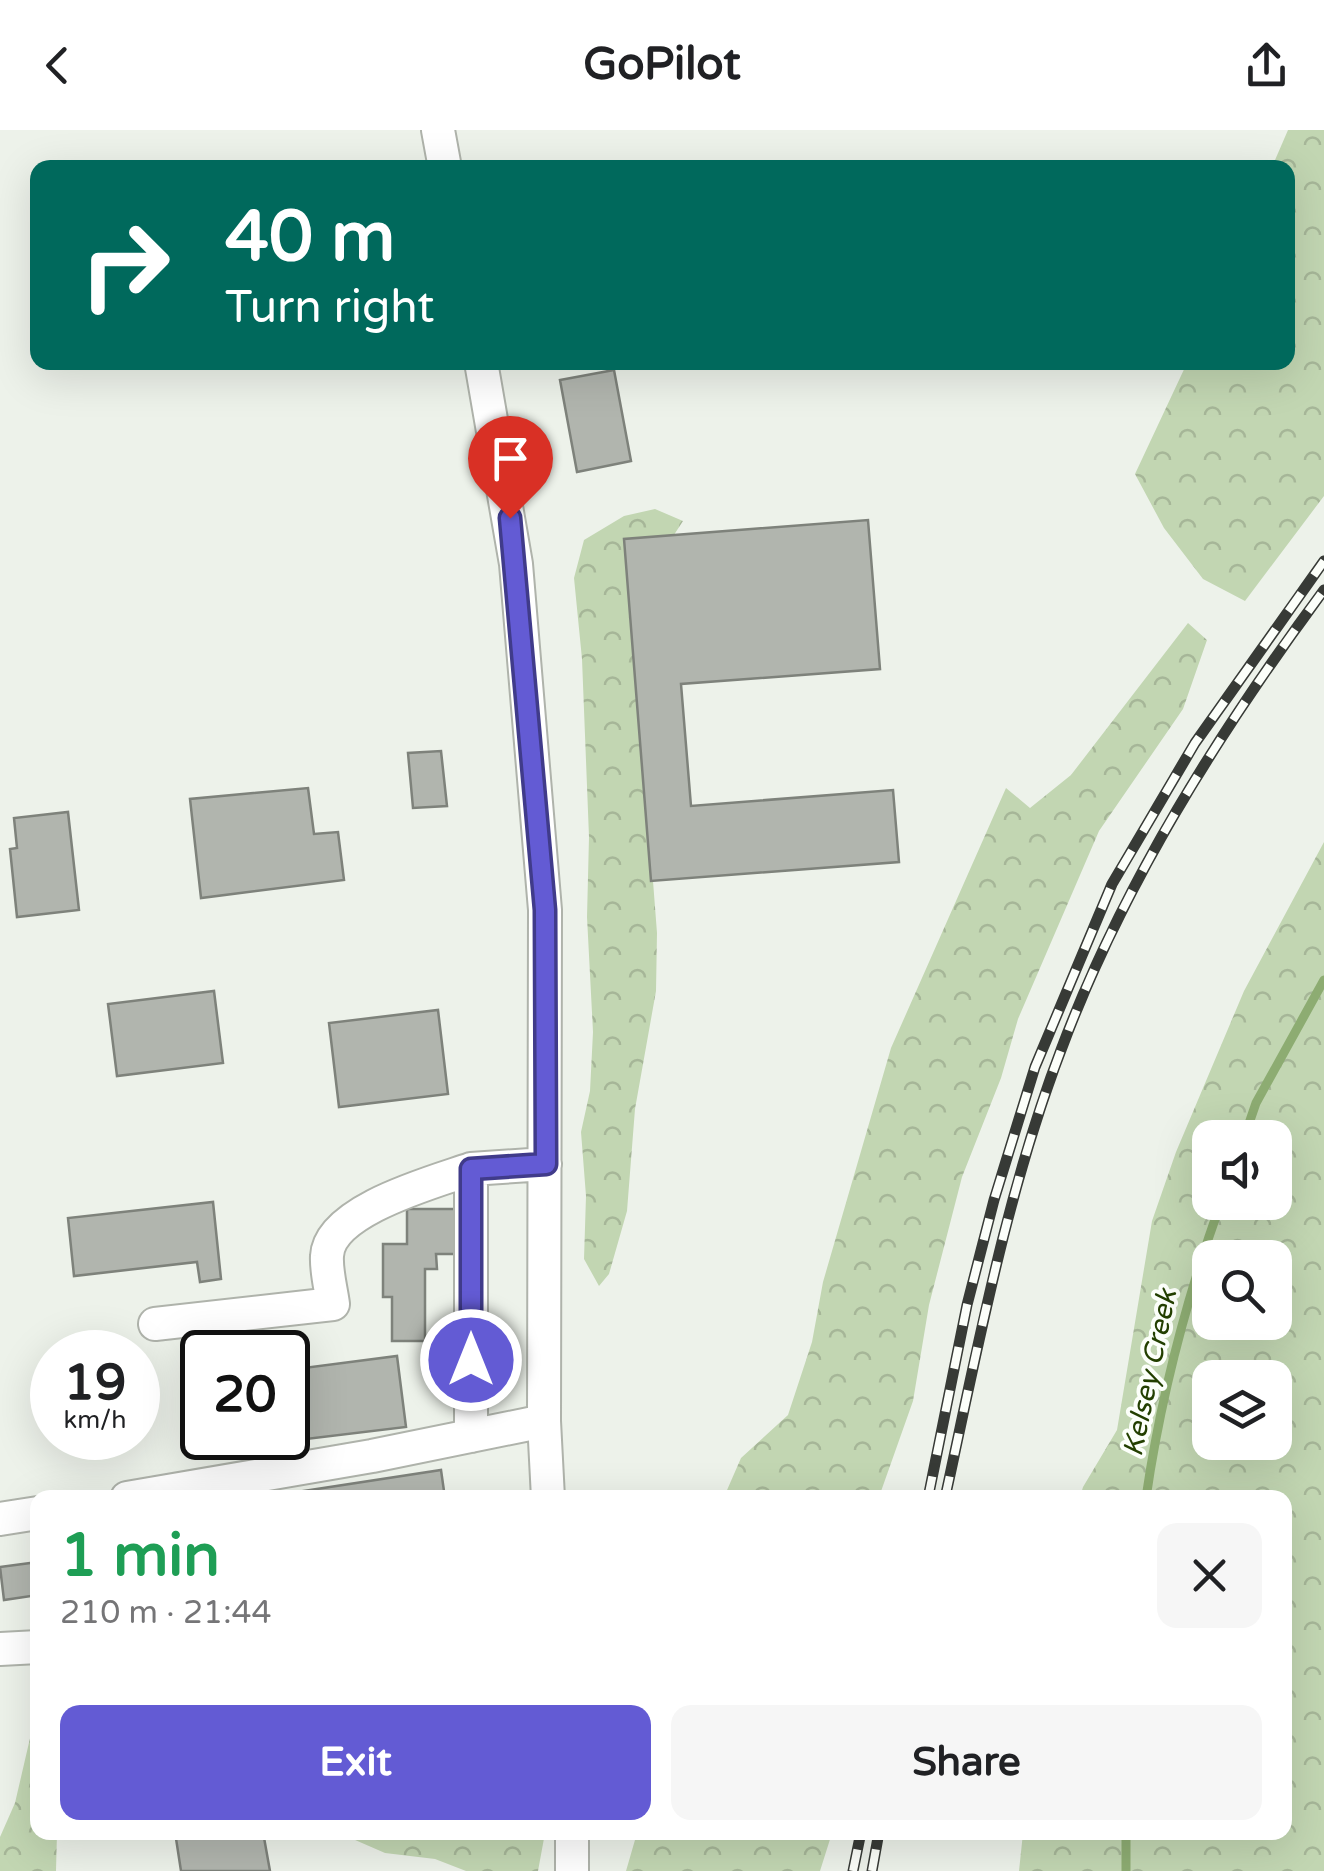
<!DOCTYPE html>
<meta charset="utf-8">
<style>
body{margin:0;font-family:"Varela Round",sans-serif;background:#f6f6f6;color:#202124;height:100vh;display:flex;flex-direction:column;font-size:38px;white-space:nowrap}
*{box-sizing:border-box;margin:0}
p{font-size:32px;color:#757577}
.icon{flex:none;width:55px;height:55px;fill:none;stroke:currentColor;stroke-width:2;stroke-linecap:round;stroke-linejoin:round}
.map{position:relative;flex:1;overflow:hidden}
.side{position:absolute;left:30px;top:1360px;width:1262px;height:350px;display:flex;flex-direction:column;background:#fff;border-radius:20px;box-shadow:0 10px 40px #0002}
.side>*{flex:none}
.banner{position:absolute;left:30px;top:30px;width:1265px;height:210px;border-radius:20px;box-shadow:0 10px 40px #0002;background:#00695c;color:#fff;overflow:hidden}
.buttons{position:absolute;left:1192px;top:990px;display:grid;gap:20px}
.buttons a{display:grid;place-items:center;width:100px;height:100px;border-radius:20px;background:#fff;box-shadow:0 10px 40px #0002;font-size:50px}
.speed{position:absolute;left:30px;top:1200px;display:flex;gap:20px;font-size:50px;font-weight:700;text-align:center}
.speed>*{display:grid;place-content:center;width:130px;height:130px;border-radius:50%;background:#fff;box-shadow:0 10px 40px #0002;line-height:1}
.speed small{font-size:25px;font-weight:400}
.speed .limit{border:5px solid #111;border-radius:15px;background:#fff;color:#111}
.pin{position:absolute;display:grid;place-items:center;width:85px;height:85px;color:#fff;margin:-102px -42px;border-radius:50% 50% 50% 0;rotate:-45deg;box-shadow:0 0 10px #0007}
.pin .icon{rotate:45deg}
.me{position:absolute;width:110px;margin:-55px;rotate:0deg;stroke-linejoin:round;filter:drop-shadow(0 0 8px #0008)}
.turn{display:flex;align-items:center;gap:35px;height:210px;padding:0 30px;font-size:45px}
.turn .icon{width:130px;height:130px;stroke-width:2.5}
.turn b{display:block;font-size:70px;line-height:85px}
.round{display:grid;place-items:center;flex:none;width:105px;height:105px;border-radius:20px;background:#f6f6f6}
.summary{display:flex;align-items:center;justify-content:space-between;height:170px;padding:0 30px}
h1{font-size:60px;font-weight:700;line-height:75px;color:#1e9e55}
.button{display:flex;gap:20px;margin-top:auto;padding:20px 30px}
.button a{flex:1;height:115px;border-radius:20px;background:#635bd4;color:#fff;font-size:40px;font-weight:700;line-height:115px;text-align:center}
.button a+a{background:#f6f6f6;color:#202124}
header{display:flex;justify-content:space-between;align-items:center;height:130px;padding:0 30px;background:#fff;font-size:45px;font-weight:700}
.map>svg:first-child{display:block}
</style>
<header><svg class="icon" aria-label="back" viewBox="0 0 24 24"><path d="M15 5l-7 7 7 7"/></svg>GoPilot<svg class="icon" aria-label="share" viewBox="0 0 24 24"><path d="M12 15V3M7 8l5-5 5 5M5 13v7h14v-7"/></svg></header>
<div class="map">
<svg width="1324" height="1741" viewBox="0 0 1324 1741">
<defs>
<pattern id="forest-crowns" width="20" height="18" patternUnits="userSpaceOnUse" patternTransform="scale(2.5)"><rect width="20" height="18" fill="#c2d6b2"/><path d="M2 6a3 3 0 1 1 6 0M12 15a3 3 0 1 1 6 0" fill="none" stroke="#a6b698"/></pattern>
</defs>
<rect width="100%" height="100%" fill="#edf2ea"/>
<!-- forest -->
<path fill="url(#forest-crowns)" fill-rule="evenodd" d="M 1288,0 L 1324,0 L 1324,366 L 1245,471 L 1203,449 L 1164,398 L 1135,344 L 1187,233 L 1288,232 L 1288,38 L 1272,37 Z
M 655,379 L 683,391 L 655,434 L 649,699 L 657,803 L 656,861 L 635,979 L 627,1081 L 609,1144 L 599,1156 L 584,1129 L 586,1066 L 581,1002 L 590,961 L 593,902 L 587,787 L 589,707 L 582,529 L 574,448 L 584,410 L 624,386 Z
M 1188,493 L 1207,510 L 1183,579 L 1099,701 L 1018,889 L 1001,948 L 962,1047 L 929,1175 L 913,1271 L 879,1367 L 724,1367 L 741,1328 L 788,1285 L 812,1212 L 823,1152 L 891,918 L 1006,658 L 1030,678 L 1071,645 Z
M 1324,712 L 1324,1741 L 1019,1741 L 1023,1703 L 1285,1702 L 1285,1368 L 1080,1367 L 1083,1357 L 1117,1300 L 1152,1091 L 1176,1022 L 1244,861 ZM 1210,1008 L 1275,1008 L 1275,1072 L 1210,1072 ZM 1210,1128 L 1275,1128 L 1275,1192 L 1210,1192 ZM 1210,1248 L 1275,1248 L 1275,1312 L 1210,1312 Z
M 34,1591 L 38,1595 L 38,1702 L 57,1703 L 56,1741 L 0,1741 L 0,1707 L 15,1673 Z
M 339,1703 L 545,1703 L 538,1741 L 466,1741 L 435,1729 L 385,1723 Z
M 637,1703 L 637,1702 L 832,1703 L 820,1741 L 626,1741 Z"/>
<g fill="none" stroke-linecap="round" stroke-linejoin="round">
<!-- stream -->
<path stroke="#8dac72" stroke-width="9" d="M 1244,1008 L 1256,973 L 1324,850
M 1146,1368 C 1161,1264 1186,1170 1221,1072
M 1126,1702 L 1126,1741"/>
</g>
<!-- building -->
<path fill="#b1b5ae" stroke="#7e827b" stroke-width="2.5" d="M 614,240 L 631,331 L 577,342 L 560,250 Z
M 868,390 L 880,539 L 681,554 L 691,676 L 893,660 L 899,732 L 651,751 L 624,409 Z
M 441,621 L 447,676 L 413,678 L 408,623 Z
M 308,658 L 314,704 L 338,702 L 344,750 L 201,768 L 190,669 Z
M 68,682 L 79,780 L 17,787 L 10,719 L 17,718 L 14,688 Z
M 214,861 L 223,933 L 117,946 L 108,874 Z
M 438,880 L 448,964 L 339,977 L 329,893 Z
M 213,1072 L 221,1149 L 200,1152 L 197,1132 L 74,1146 L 68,1088 Z
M 407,1079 L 455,1079 L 456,1124 L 436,1124 L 437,1139 L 425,1139 L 425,1211 L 392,1211 L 392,1167 L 383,1167 L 383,1114 L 407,1114 Z
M 397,1226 L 406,1297 L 215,1320 L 213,1308 L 288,1308 L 288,1240 Z
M 441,1340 L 445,1368 L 258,1368 Z
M 38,1432 L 38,1465 L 4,1470 L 0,1437 Z
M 175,1702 L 263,1702 L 270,1741 L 181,1741 Z"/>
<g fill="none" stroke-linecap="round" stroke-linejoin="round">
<defs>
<path id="minor" d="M 438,0 L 445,38
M 481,232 L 516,434 L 545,780 L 544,1291 L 548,1368
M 155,1194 L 333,1174 C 331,1159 326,1141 327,1126 C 329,1080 434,1052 471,1039
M 471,1306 L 471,1039 L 545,1034
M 127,1368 L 372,1326 L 544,1291
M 0,1389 L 38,1383
M 0,1519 L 38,1517
M 572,1702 L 572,1741"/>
</defs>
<!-- minor casing -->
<use href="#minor" stroke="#afb3ab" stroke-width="36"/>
<!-- minor -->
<use href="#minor" stroke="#fff" stroke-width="32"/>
<defs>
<path id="rail" d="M 928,1368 L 967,1175 L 994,1070 L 1035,937 L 1112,754 L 1195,613 L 1324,431
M 945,1368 C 978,1217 1006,1064 1061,920 C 1123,754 1219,602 1324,460
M 853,1741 L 861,1702
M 872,1741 L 879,1702"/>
</defs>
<!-- rail casing -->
<use href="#rail" stroke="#373a36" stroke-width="11"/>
<!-- rail -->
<use href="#rail" stroke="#fcfffa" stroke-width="8" stroke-dasharray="22" stroke-linecap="butt"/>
</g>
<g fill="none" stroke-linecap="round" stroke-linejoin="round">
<defs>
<path id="route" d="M 471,1230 L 471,1039 L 546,1034 L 545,780 L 510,388"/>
</defs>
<!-- route casing -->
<use href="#route" stroke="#403b8a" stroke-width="25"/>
<!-- route -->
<use href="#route" stroke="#635bd4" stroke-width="18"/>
</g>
<g text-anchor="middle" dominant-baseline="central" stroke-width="8" stroke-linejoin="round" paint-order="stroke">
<!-- water labels -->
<g font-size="28" font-style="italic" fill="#233f00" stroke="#fcfffa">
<text transform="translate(1150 1243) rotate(-78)">Kelsey Creek</text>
</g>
</g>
</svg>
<div class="buttons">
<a><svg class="icon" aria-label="sound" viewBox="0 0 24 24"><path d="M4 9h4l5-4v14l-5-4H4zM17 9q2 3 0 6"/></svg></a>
<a><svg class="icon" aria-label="search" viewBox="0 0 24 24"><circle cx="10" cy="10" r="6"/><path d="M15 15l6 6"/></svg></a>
<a><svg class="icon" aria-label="layers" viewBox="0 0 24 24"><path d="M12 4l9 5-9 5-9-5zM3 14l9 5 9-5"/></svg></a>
</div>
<div class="speed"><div>19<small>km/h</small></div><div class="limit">20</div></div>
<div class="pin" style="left:510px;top:388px;background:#d93025"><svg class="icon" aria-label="arrive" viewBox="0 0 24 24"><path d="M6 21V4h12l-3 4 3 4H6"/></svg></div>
<svg class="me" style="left:471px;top:1230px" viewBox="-20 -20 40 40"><circle r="17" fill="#635bd4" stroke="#fff" stroke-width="3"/><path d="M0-11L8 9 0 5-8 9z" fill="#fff"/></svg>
<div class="banner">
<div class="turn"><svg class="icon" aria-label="right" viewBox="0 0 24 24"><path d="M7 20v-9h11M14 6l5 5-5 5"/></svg><div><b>40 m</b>Turn right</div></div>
</div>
<section class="side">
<div class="summary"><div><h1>1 min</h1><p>210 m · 21:44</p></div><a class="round"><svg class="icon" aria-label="close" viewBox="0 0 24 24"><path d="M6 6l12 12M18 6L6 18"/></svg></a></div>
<div class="button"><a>Exit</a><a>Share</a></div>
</section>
</div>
